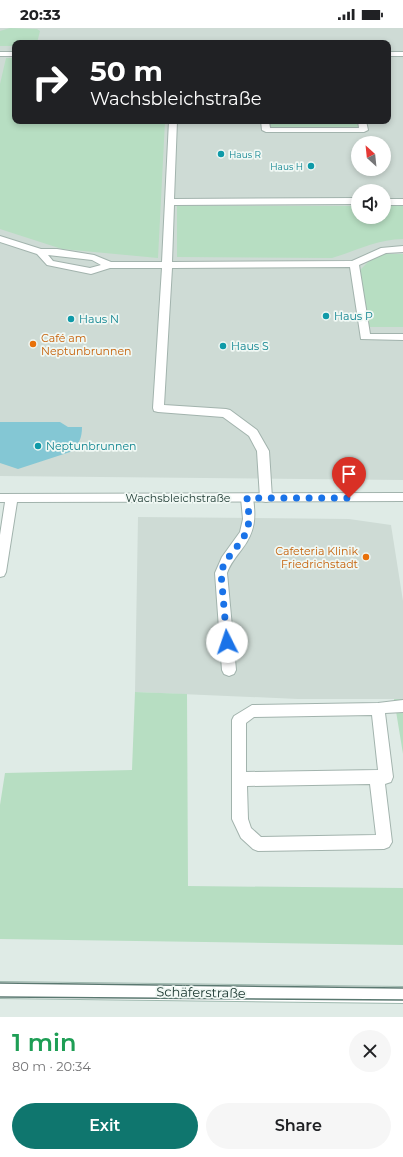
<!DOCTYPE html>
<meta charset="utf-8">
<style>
body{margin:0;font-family:Montserrat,sans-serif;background:#f6f6f6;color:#202124;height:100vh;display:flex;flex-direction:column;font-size:15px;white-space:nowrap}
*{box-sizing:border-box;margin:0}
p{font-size:13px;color:#757577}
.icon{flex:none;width:22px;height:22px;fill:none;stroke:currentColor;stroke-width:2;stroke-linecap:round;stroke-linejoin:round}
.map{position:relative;height:989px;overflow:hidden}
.side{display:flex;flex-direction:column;background:#fff;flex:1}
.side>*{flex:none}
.guide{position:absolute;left:12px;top:12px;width:379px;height:84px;border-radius:8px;box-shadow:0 2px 6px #0003;background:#202124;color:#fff;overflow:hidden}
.needle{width:26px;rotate:333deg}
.controls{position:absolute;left:351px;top:108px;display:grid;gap:8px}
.controls a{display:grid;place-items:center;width:40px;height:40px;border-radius:50%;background:#fff;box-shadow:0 2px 6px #0003;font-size:20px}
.pin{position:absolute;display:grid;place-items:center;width:34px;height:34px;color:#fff;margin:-41px -17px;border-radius:50% 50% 50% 0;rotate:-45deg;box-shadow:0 0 4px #0007}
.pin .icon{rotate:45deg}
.me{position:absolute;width:44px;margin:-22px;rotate:356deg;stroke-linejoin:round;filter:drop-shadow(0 0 3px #0008)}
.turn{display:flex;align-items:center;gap:14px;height:84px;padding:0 12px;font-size:18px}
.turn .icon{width:52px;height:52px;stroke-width:2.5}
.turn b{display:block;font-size:28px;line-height:34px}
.round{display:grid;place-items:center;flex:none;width:42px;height:42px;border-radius:21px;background:#f6f6f6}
.overview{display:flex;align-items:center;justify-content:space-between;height:68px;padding:0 12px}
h1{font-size:24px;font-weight:600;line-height:30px;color:#1e9e55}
.action{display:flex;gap:8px;margin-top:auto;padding:8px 12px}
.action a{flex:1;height:46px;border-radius:24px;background:#0f766e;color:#fff;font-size:16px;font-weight:600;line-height:46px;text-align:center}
.action a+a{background:#f6f6f6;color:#202124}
.status{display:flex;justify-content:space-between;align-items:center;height:28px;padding:0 20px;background:#fff;direction:ltr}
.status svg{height:11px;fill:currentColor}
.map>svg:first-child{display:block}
</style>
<div class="status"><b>20:33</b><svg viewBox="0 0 49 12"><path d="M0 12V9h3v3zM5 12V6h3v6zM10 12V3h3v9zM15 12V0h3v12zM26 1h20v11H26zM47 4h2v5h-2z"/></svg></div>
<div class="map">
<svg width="403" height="989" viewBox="0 0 403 989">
<rect width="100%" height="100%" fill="#dfebe6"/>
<!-- built -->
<path fill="#cedbd5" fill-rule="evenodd" d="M 0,0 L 403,0 L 403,452 L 0,448 ZM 15,15 L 388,15 L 388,93 L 15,93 ZM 358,115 L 384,115 L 384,141 L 358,141 ZM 358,163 L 384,163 L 384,189 L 358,189 Z
M 138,489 L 349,491 L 391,497 L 403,573 L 403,671 L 298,671 L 135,664 Z"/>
<!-- green -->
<path fill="#b7dec2" d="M 10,0 L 37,1 L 40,3 L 37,15 L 15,15 L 15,18 L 0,18 L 0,3 Z
M 6,30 L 15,30 L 15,93 L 165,93 L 158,230 L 62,221 L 0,201 L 0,56 Z
M 270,93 L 357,93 L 358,100 L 270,100 Z
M 177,178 L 358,178 L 358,189 L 384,189 L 384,178 L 403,178 L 403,211 C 378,211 356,223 332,230 L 177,229 Z
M 384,226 L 403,226 L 403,299 L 368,299 L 358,244 L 369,233 Z
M 135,664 L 187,666 L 188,858 L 403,860 L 403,917 L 0,911 L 0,777 L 5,745 L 132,742 Z
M 394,671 L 403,671 L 403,726 Z"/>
<!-- water -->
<path fill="#84c7d4" d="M 0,394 L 60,394 L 68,399 L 82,399 C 82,410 79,417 70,424 L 18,441 L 0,435 Z"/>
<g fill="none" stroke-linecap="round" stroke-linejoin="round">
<defs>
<path id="lane" d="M 0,24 L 15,24 L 15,28 L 0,28 Z
M 388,24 L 403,24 L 403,28 L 388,28 Z
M 169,93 L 177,93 L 174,171 L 358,170 L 358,176 L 174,177 L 172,234 L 352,233 L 381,220 L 403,218 L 403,224 L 386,225 L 359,237 L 370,306 L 403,306 L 403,312 L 361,311 L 350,239 L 172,240 L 164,377 L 226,381 L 230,382 L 257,402 L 269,423 L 272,470 L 270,473 L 266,474 L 262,473 L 260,470 L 257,423 L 249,408 L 223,389 L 158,384 L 154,383 L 153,380 L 162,240 L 110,240 L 91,246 L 47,237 L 37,226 L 0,214 L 0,208 L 41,221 L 57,221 L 94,227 L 111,234 L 162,234 ZM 48,227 L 92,232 L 101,237 L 90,240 L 53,233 Z
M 261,93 L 269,93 L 270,100 L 359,100 L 358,93 L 366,93 L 368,102 L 364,104 L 266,104 L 262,102 Z
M 384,171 L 403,171 L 403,177 L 384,177 Z
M 247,466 L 251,467 L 253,470 C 256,490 255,504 242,521 C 236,529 230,536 227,545 L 236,642 L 234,646 L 229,648 L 224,646 L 222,642 L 215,545 L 222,529 L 240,504 L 243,491 L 241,470 L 243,467 Z
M 403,672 L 403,684 L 385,685 L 393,749 L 391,754 L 385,756 L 392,814 L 389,819 L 384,821 L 258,823 L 253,821 L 241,810 L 232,791 L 232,692 L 234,688 L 252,677 L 378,675 ZM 372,687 L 378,742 L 246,744 L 246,695 L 254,689 ZM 370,756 L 376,807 L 261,809 L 251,800 L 248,791 L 247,758 Z"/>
<path id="street" d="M 403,465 L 403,473 L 17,474 L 6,544 L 4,548 L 0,549 L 0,507 L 5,474 L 0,474 L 0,466 Z"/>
<path id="secondary" d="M 0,954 L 403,959 L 403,975 L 0,970 Z"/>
</defs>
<!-- lane casing -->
<use href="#lane" stroke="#a2b3ad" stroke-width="2"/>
<!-- street casing -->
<use href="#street" stroke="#a2b3ad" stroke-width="2"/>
<!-- secondary casing -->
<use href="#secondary" stroke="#9eb8ae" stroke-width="2"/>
<!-- lane -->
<use href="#lane" fill="#fff" fill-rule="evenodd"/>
<!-- street -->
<use href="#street" fill="#fff" fill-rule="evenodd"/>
<!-- secondary -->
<use href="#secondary" fill="#fff" fill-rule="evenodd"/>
<!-- tram -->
<path stroke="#5a7870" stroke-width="1.5" d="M 0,955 L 403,960
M 0,969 L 403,972"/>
</g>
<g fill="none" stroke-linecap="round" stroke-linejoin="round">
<!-- route -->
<path stroke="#1a73e8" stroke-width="7" stroke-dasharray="0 12.6" d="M 227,614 L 221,545 C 225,527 245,515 248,498 C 250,490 248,479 247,470 L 349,470"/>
</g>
<!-- markers -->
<g fill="#0f9aa8" stroke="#f0f8f4" stroke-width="1.5">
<circle cx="221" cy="126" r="4"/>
<circle cx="311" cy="138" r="4"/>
<circle cx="326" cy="288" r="4"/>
<circle cx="71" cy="291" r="4"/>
<circle cx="223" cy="318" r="4"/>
<circle cx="38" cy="418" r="4"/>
</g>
<g fill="#e8710a" stroke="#f0f8f4" stroke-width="1.5">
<circle cx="33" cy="316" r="4"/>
<circle cx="366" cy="529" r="4"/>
</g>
<g text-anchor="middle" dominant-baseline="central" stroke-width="3.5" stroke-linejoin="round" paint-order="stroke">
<!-- far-culture labels -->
<g font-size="9" fill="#0d838f" stroke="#f0f8f4" text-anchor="start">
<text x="229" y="126">Haus R</text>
<text x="303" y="138" text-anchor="end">Haus H</text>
</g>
<!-- culture labels -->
<g font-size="11" fill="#0d838f" stroke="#f0f8f4" text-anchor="start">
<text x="334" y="288">Haus P</text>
<text x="79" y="291">Haus N</text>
<text x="231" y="318">Haus S</text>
<text x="46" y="418">Neptunbrunnen</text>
</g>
<!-- food labels -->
<g font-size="11" fill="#c56008" stroke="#f0f8f4" text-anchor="start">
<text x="41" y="310">Café am<tspan x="41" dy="13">Neptunbrunnen</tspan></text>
<text x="358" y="523" text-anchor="end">Cafeteria Klinik<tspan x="358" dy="13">Friedrichstadt</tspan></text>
</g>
<!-- street labels -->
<g font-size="11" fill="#203c35" stroke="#f0f8f4">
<text x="178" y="470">Wachsbleichstraße</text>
</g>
<!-- near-street labels -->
<g font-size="13" fill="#203c35" stroke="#f0f8f4">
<text transform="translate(201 964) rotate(1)">Schäferstraße</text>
</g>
</g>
</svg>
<div class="controls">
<a><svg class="needle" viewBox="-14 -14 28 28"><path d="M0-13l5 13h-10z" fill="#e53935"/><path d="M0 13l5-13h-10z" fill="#757577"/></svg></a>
<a><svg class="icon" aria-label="sound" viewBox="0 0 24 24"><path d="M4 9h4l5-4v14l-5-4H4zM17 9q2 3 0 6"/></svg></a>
</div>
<div class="pin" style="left:349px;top:470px;background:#d93025"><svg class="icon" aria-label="arrive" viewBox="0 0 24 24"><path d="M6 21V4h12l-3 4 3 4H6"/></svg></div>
<svg class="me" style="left:227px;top:614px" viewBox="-20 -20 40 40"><circle r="19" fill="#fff"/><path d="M0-13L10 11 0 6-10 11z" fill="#1a73e8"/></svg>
<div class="guide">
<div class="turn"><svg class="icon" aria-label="right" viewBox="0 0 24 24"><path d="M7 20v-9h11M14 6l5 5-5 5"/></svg><div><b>50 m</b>Wachsbleichstraße</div></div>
</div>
</div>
<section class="side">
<div class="overview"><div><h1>1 min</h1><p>80 m · 20:34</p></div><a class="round"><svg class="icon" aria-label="close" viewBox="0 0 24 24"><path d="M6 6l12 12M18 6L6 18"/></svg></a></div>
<div class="action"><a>Exit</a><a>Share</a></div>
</section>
